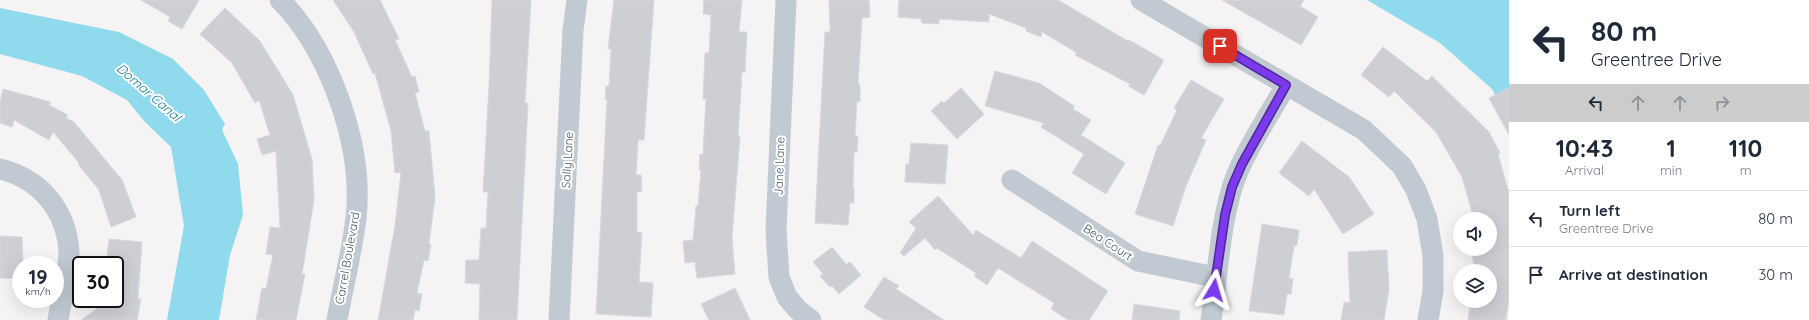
<!DOCTYPE html>
<style>
body{margin:0;font-family:Quicksand,sans-serif;background:#f6f6f7;color:#1f2937;height:100vh;display:flex;flex-direction:column;font-size:15px;white-space:nowrap}
*{box-sizing:border-box;margin:0}
p{font-size:13px;color:#747a83}
.icon{flex:none;width:22px;height:22px;fill:none;stroke:currentColor;stroke-width:2;stroke-linecap:round;stroke-linejoin:round}
.map{position:relative;flex:1;overflow:hidden}
.side{display:flex;flex-direction:column;background:#fff;width:300px}
.side>*{flex:none}
.banner{background:#fff;color:#1f2937;overflow:hidden}
.controls{position:absolute;left:1453px;top:212px;display:grid;gap:8px}
.controls a{display:grid;place-items:center;width:44px;height:44px;border-radius:50%;background:#fff;box-shadow:0 4px 16px #0002;font-size:20px}
.speed{position:absolute;left:12px;top:256px;display:flex;gap:8px;font-size:20px;font-weight:700;text-align:center}
.speed>*{display:grid;place-content:center;width:52px;height:52px;border-radius:50%;background:#fff;box-shadow:0 4px 16px #0002;line-height:1}
.speed small{font-size:10px;font-weight:400}
.speed .limit{border:2px solid #111;border-radius:6px;background:#fff;color:#111}
.pin{position:absolute;display:grid;place-items:center;width:34px;height:34px;color:#fff;margin:-17px;border-radius:8px;box-shadow:0 2px 6px #0006}
.me{position:absolute;width:44px;margin:-22px;rotate:7deg;stroke-linejoin:round;filter:drop-shadow(0 0 3px #0008)}
.turn{display:flex;align-items:center;gap:14px;height:84px;padding:0 16px;font-size:18px}
.turn .icon{width:52px;height:52px;stroke-width:2.5}
.turn b{display:block;font-size:28px;line-height:34px}
.lanes{display:flex;align-items:center;height:38px;padding:0 16px;background:#0003;justify-content:center;gap:20px;direction:ltr}
.lanes .off{opacity:.35}
.eta{display:flex;justify-content:space-evenly;align-items:center;height:68px;text-align:center}
.eta b{font-size:24px;font-weight:700;line-height:28px}
ul{padding:0;list-style:none}
li{display:flex;align-items:center;gap:12px;height:56px;padding:0 16px;border-top:1px solid #e0e1e3}
li div{flex:1}
li b{display:block;font-size:15px}
li em{font-style:normal}
main{display:flex;flex:1;min-height:0}
.map>svg:first-child{display:block}
</style>
<main>
<div class="map">
<svg width="1509" height="320" viewBox="0 0 1509 320">
<rect width="100%" height="100%" fill="#f5f3f3"/>
<!-- water -->
<path fill="#90daee" d="M 1367,0 L 1509,0 L 1509,122 L 1492,89 L 1440,43 Z
M 0,8 L 119,32 L 173,59 L 204,90 L 225,124 L 222,130 L 238,164 L 243,215 L 230,255 L 219,320 L 167,320 L 184,226 L 171,147 L 145,122 L 127,100 L 82,76 L 0,54 Z"/>
<!-- building -->
<path fill="#cdcfd5" stroke="#d7d9de" d="M 141,0 L 199,0 L 182,29 L 168,21 L 170,17 Z
M 333,0 L 380,0 L 399,39 L 395,40 L 412,77 L 415,76 L 419,92 L 415,93 L 425,131 L 429,131 L 435,197 L 429,244 L 431,244 L 428,261 L 424,260 L 417,293 L 422,294 L 419,311 L 415,310 L 413,320 L 378,320 L 395,226 L 401,172 L 395,173 L 391,131 L 375,73 L 373,74 L 354,32 Z
M 492,0 L 531,0 L 525,103 L 528,103 L 517,320 L 479,320 L 480,284 L 465,283 L 466,260 L 479,260 L 481,228 L 486,228 L 488,192 L 483,192 L 489,86 Z
M 614,0 L 654,0 L 644,140 L 638,140 L 636,175 L 641,175 L 642,191 L 637,192 L 637,232 L 642,233 L 639,282 L 653,283 L 651,317 L 596,314 L 607,100 L 605,99 L 606,86 L 609,86 L 611,49 L 608,49 Z
M 704,0 L 742,0 L 739,32 L 747,32 L 745,72 L 742,72 L 738,136 L 740,136 L 732,238 L 735,274 L 697,278 L 695,262 L 685,263 L 683,241 L 693,240 L 696,206 L 698,206 L 701,170 L 699,170 L 700,154 L 703,154 L 706,99 L 703,99 L 705,53 L 709,53 L 711,15 L 703,14 Z
M 829,0 L 869,0 L 870,17 L 862,18 L 858,84 L 860,85 L 860,102 L 857,101 L 855,136 L 858,136 L 857,152 L 854,152 L 853,187 L 854,188 L 854,203 L 850,203 L 848,225 L 815,223 L 825,32 L 830,32 Z
M 899,0 L 1058,0 L 1128,41 L 1129,40 L 1164,60 L 1144,95 L 1128,86 L 1130,84 L 1075,55 L 1077,53 L 1042,32 L 1041,37 L 1026,31 L 1026,28 L 989,14 L 989,22 L 939,19 L 939,24 L 922,23 L 921,19 L 898,17 Z
M 1222,0 L 1304,0 L 1300,6 L 1318,17 L 1301,45 Z
M 225,8 L 260,41 L 293,95 L 312,159 L 314,200 L 302,274 L 305,274 L 296,320 L 256,320 L 262,288 L 266,289 L 273,255 L 266,254 L 270,227 L 280,228 L 276,151 L 262,155 L 257,139 L 270,135 L 259,100 L 255,103 L 232,63 L 200,34 Z
M 1383,47 L 1427,81 L 1432,76 L 1489,132 L 1500,153 L 1498,154 L 1509,193 L 1509,299 L 1506,320 L 1468,320 L 1471,301 L 1490,301 L 1490,271 L 1474,271 L 1472,249 L 1490,249 L 1490,219 L 1474,219 L 1462,177 L 1436,132 L 1394,91 L 1389,97 L 1361,75 Z
M 995,71 L 1039,83 L 1074,106 L 1073,109 L 1091,120 L 1081,135 L 1125,163 L 1106,194 L 1072,173 L 1084,154 L 1041,127 L 1044,123 L 985,106 Z
M 1191,80 L 1224,99 L 1201,138 L 1206,140 L 1186,186 L 1173,226 L 1135,214 L 1158,145 L 1160,146 L 1177,110 L 1174,108 Z
M 961,88 L 984,114 L 957,139 L 931,111 L 942,101 L 944,103 Z
M 1509,88 L 1509,135 L 1489,98 Z
M 3,89 L 51,102 L 49,105 L 68,115 L 66,118 L 74,122 L 122,180 L 136,217 L 111,227 L 99,190 L 78,164 L 79,163 L 53,132 L 49,140 L 14,120 L 12,127 L 0,123 L 0,102 Z
M 1302,141 L 1349,177 L 1374,214 L 1343,234 L 1314,189 L 1309,196 L 1279,173 Z
M 911,143 L 948,145 L 945,184 L 905,182 L 906,164 L 909,164 Z
M 938,196 L 973,235 L 976,230 L 1021,258 L 1032,241 L 1108,291 L 1089,320 L 1068,320 L 1051,309 L 1054,303 L 998,268 L 987,285 L 974,276 L 976,273 L 937,248 L 935,250 L 925,238 L 904,256 L 900,253 L 916,228 L 909,222 Z
M 1262,224 L 1299,230 L 1297,245 L 1294,246 L 1289,278 L 1293,279 L 1291,294 L 1287,294 L 1284,315 L 1249,311 Z
M 0,236 L 22,237 L 23,261 L 21,262 L 20,279 L 0,278 Z
M 109,239 L 142,242 L 138,299 L 141,299 L 137,320 L 81,320 L 101,306 L 102,299 L 115,299 L 115,265 L 106,265 Z
M 832,247 L 846,264 L 850,262 L 861,275 L 839,294 L 832,286 L 830,287 L 820,276 L 823,274 L 813,262 Z
M 1387,250 L 1389,290 L 1384,320 L 1341,320 L 1344,302 L 1350,303 L 1348,252 Z
M 884,277 L 899,286 L 896,289 L 944,320 L 884,320 L 864,307 Z
M 735,288 L 750,320 L 709,320 L 701,304 Z
M 1134,304 L 1180,311 L 1179,320 L 1132,320 Z"/>
<g fill="none" stroke-linecap="round" stroke-linejoin="round">
<!-- minor -->
<path stroke="#c1cad2" stroke-width="21" d="M 280,0 C 330,51 364,146 356,218 C 352,252 343,286 337,320
M 786,0 L 776,231 L 779,277 L 787,297 L 798,310 L 811,320
M 1141,0 L 1364,130 L 1402,166 L 1416,190 L 1427,219 L 1433,256 L 1433,291 L 1428,320
M 0,169 C 40,179 67,210 69,253 C 69,260 67,267 66,274 C 63,289 61,305 58,320
M 1012,180 L 1138,261 L 1215,277
M 559,320 L 573,30 L 577,0
M 1211,320 C 1218,276 1219,231 1232,188 C 1242,155 1269,116 1286,85"/>
</g>
<g fill="none" stroke-linecap="round" stroke-linejoin="round">
<defs>
<path id="route" d="M 1214,290 L 1225,215 L 1232,187 L 1242,164 L 1286,85 L 1220,46"/>
</defs>
<!-- route casing -->
<use href="#route" stroke="#51269a" stroke-width="10"/>
<!-- route -->
<use href="#route" stroke="#7c3aed" stroke-width="7"/>
</g>
<g text-anchor="middle" dominant-baseline="central" stroke-width="4" stroke-linejoin="round" paint-order="stroke">
<!-- street labels -->
<g font-size="12" fill="#4a5661" stroke="#fff">
<text transform="translate(567 160) rotate(-87)">Sally Lane</text>
<text transform="translate(779 166) rotate(-88)">Jane Lane</text>
<text transform="translate(1108 242) rotate(33)">Bea Court</text>
<text transform="translate(347 258) rotate(-80)">Carrel Boulevard</text>
</g>
<!-- water labels -->
<g font-size="13" font-style="italic" fill="#0c7c9b" stroke="#fff">
<text transform="translate(149 92) rotate(41)">Domar Canal</text>
</g>
</g>
</svg>
<div class="controls">
<a><svg class="icon" aria-label="sound" viewBox="0 0 24 24"><path d="M4 9h4l5-4v14l-5-4H4zM17 9q2 3 0 6"/></svg></a>
<a><svg class="icon" aria-label="layers" viewBox="0 0 24 24"><path d="M12 4l9 5-9 5-9-5zM3 14l9 5 9-5"/></svg></a>
</div>
<div class="speed"><div>19<small>km/h</small></div><div class="limit">30</div></div>
<div class="pin" style="left:1220px;top:46px;background:#d93025"><svg class="icon" aria-label="arrive" viewBox="0 0 24 24"><path d="M6 21V4h12l-3 4 3 4H6"/></svg></div>
<svg class="me" style="left:1214px;top:290px" viewBox="-20 -20 40 40"><path d="M0-17L14 15 0 8-14 15z" fill="#7c3aed" stroke="#fff" stroke-width="4"/></svg>
</div>
<section class="side">
<div class="banner">
<div class="turn"><svg class="icon" aria-label="left" viewBox="0 0 24 24"><path d="M17 20v-9H6M10 6l-5 5 5 5"/></svg><div><b>80 m</b>Greentree Drive</div></div>
<div class="lanes"><svg class="icon" aria-label="left" viewBox="0 0 24 24"><path d="M17 20v-9H6M10 6l-5 5 5 5"/></svg><svg class="icon off" aria-label="ahead" viewBox="0 0 24 24"><path d="M12 20V5M6 11l6-6 6 6"/></svg><svg class="icon off" aria-label="ahead" viewBox="0 0 24 24"><path d="M12 20V5M6 11l6-6 6 6"/></svg><svg class="icon off" aria-label="right" viewBox="0 0 24 24"><path d="M7 20v-9h11M14 6l5 5-5 5"/></svg></div>
</div>
<div class="eta">
<div><b>10:43</b><p>Arrival</p></div>
<div><b>1</b><p>min</p></div>
<div><b>110</b><p>m</p></div>
</div>
<ul>
<li><svg class="icon" aria-label="left" viewBox="0 0 24 24"><path d="M17 20v-9H6M10 6l-5 5 5 5"/></svg><div><b>Turn left</b><p>Greentree Drive</p></div><em>80 m</em></li>
<li><svg class="icon" aria-label="arrive" viewBox="0 0 24 24"><path d="M6 21V4h12l-3 4 3 4H6"/></svg><div><b>Arrive at destination</b></div><em>30 m</em></li>
</ul>
</section>
</main>
